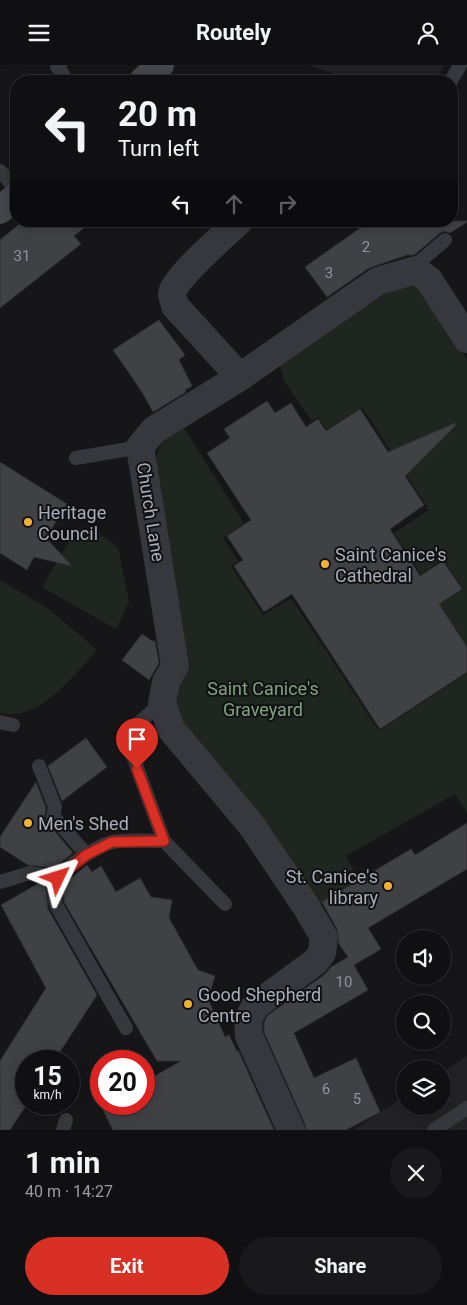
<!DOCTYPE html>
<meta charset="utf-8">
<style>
body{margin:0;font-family:Roboto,sans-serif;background:#19191b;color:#f1f3f6;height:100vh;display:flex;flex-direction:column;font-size:19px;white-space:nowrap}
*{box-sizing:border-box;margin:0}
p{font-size:16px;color:#9c9d9f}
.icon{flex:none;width:28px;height:28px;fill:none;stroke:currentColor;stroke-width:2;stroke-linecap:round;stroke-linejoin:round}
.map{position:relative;height:1065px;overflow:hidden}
.sheet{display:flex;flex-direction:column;background:#101012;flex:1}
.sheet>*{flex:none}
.banner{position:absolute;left:10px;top:10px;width:448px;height:152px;border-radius:20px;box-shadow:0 2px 12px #0003,0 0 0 1px #303032;background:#101012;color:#f1f3f6;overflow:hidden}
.fabs{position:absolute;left:396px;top:865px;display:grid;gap:10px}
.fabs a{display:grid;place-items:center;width:55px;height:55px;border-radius:50%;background:#101012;box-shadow:0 2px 12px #0003,0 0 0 1px #303032;font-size:25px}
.speed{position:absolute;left:15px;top:985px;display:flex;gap:10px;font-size:25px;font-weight:700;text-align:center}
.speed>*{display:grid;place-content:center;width:65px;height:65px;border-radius:50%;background:#101012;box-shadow:0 2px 12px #0003,0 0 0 1px #303032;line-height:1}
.speed small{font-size:12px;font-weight:400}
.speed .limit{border:8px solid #d22;background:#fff;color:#111}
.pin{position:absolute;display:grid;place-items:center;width:42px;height:42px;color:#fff;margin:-51px -21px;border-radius:50% 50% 50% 0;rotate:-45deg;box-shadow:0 0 5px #0007}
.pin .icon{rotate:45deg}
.me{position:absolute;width:55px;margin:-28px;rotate:49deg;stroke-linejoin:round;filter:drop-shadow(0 0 4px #0008)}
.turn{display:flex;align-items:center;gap:18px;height:105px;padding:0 25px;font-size:22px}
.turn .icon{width:65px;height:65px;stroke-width:2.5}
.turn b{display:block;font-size:35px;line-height:42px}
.lanes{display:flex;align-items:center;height:48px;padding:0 25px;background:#0003;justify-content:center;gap:25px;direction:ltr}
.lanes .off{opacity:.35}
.round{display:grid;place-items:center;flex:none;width:52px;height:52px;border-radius:26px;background:#19191b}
.overview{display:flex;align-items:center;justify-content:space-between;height:85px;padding:0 25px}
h1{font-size:30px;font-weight:700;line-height:38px}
.primary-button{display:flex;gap:10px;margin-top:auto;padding:10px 25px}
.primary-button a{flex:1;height:58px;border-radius:30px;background:#d93025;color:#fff;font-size:20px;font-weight:700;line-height:58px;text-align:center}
.primary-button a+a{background:#19191b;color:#f1f3f6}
header{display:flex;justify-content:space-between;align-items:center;height:65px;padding:0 25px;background:#101012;font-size:22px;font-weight:700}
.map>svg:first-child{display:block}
</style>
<header><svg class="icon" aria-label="menu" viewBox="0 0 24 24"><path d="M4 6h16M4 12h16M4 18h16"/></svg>Routely<svg class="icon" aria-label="person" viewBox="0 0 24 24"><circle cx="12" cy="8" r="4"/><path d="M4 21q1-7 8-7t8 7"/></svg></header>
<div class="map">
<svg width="467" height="1065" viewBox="0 0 467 1065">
<rect width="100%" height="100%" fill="#161618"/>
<!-- built -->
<path fill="#222225" d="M 307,0 L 444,0 L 435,16 L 357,16 Z
M 467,991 L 467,1065 L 353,1065 L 405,1031 L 405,1041 L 442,1041 L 443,1007 Z"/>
<!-- green -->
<path fill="#1e261f" d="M 407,215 L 419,221 L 467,295 L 467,581 L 439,539 L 463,524 L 443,494 L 421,509 L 394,468 L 429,445 L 362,342 L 327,364 L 318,352 L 312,356 L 284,316 L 279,297 Z
M 182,360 L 244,458 L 223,473 L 238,496 L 231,501 L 263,550 L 291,533 L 379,666 L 467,608 L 467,748 L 455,729 L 346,791 L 359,815 L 316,841 L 177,652 L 172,626 L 190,602 L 155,406 C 155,382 164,374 182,360 Z
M 95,466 L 118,482 L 129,537 L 116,564 L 42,522 L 70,475 L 82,467 Z
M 0,515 L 49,544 L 97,585 C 74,610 39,658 0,648 Z"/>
<!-- building -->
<path fill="#404145" stroke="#303034" d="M 23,156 L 92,156 L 74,171 L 81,179 L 0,243 L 0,175 Z
M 370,156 L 467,156 L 467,157 L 450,168 L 444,166 L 440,168 L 414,190 L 407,190 L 369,203 L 327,232 L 305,202 Z
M 159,255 L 185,290 L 179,295 L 192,321 L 185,325 L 186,327 L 153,347 L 142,327 L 113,285 Z
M 267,336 L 275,348 L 291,338 L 306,362 L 318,354 L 326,366 L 360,344 L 388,387 L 455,358 L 456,360 L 405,411 L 424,440 L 390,464 L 420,511 L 443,496 L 462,524 L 439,539 L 467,582 L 467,607 L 380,664 L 292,529 L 264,547 L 234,501 L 243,495 L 227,471 L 251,455 L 207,388 L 230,373 L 224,364 Z
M 0,397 L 67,439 L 46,473 L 72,501 L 34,492 L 27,505 L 0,488 Z
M 142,569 L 152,576 L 155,576 L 159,598 L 149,615 L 122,595 Z
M 86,673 L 107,702 L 62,736 L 48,701 Z
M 36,717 L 46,743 L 44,753 L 46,756 L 73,788 L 54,803 L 28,800 L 0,782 L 0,772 Z
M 467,758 L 467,804 L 368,863 L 381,884 L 354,900 L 368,925 L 294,968 L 314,1013 L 356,993 L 380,1047 L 346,1065 L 306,1065 L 305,1059 L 264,967 L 264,958 L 267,951 L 324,910 L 331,902 L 348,892 L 339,879 L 337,864 L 322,837 L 411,784 L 415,790 Z
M 87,800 L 92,807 L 101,801 L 116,827 L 140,813 L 151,832 L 172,835 L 169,853 L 198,905 L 215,911 L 208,934 L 225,972 L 229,970 L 237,987 L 238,985 L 274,1065 L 113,1065 L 101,1041 L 104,1039 L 144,1039 L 144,1017 L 181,996 L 157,996 L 64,837 L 63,826 L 65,818 Z
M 39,818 L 46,820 L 48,844 L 97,930 L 54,996 L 26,996 L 27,1039 L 10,1065 L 0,1065 L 0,996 L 46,923 L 1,840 Z"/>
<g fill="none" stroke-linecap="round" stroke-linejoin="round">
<!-- lane -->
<path stroke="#37383d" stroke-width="14" d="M 60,0 L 57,2 L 63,9
M 451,16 L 460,0
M 0,106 L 16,124
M 416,205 L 417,199 L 445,175
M 76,393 L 140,382
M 162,638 L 136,660 L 131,686 L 164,776 L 225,839
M 0,657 L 13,660
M 39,701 L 55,742 L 53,751 L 86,789
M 0,817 L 30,808 L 58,813
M 126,963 L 56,840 C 54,830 53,822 58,813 C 64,802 101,779 113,777 C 129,774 148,776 164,776
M 63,1065 L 66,1055
M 434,1065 L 467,1043"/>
<!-- street -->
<path stroke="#37383d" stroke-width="28" d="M 239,156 C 227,168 172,215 172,229 C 172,233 175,238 175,241 L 240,312
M 291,1065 L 249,971 L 248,955 L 255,941 L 315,897 L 322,888 L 324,872 L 307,843 L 252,761 L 171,664 L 162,638 L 166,617 L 175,601 L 140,382 L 154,365 L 240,312 L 378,216 L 416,205 L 429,215 L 467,274"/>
<!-- secondary -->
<path stroke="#45474d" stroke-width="28" d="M 143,16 L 160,0
M 0,145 L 16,132"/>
</g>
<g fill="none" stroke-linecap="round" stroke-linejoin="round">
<defs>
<path id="route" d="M 58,813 L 86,790 L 112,777 L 164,776 L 137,704"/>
</defs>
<!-- route casing -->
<use href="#route" stroke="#8d1f18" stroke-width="12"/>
<!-- route -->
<use href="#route" stroke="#d93025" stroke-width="9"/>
</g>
<!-- markers -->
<g fill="#f2b134" stroke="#111113" stroke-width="2">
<circle cx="28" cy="457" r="5"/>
<circle cx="325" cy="499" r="5"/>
<circle cx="28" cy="758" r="5"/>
<circle cx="388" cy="821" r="5"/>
<circle cx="188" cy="939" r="5"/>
</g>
<g text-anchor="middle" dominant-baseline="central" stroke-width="4" stroke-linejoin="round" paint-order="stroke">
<!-- number labels -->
<g font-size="15" fill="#8e929b">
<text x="366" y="182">2</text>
<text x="22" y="191">31</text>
<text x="329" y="208">3</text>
<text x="344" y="917">10</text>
<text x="326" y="1024">6</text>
<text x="357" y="1034">5</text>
</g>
<!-- poi labels -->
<g font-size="18" fill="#a8adb8" stroke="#111113" text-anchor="start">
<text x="38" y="447">Heritage<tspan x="38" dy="21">Council</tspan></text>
<text x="335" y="489">Saint Canice's<tspan x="335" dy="21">Cathedral</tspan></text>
<text x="38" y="758">Men's Shed</text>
<text x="378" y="811" text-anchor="end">St. Canice's<tspan x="378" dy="21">library</tspan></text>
<text x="198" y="929">Good Shepherd<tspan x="198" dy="21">Centre</tspan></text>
</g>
<!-- street labels -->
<g font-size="18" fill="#a8adb8" stroke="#111113">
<text transform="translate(151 447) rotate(81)">Church Lane</text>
</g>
<!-- park labels -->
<g font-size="18" fill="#7fa381" stroke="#111113">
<text x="263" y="623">Saint Canice's<tspan x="263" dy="21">Graveyard</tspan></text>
</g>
</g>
</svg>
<div class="fabs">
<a><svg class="icon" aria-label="sound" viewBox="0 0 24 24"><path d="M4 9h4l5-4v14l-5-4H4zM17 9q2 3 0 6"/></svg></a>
<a><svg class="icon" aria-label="search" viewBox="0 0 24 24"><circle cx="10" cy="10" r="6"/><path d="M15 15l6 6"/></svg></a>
<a><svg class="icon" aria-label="layers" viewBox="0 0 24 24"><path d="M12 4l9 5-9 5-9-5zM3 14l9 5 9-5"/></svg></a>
</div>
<div class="speed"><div>15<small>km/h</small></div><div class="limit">20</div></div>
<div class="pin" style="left:137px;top:704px;background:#d93025"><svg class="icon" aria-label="arrive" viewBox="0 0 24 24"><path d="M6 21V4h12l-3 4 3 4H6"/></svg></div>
<svg class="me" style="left:58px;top:813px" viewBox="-20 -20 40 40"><path d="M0-17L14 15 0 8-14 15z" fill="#d93025" stroke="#fff" stroke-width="4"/></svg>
<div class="banner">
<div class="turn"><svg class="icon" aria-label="left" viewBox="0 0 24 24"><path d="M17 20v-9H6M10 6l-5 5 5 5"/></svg><div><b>20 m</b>Turn left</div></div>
<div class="lanes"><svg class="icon" aria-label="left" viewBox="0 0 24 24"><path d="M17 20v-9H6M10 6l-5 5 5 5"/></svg><svg class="icon off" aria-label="ahead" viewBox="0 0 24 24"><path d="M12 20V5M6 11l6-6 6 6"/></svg><svg class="icon off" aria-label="right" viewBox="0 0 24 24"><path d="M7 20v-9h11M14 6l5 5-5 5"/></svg></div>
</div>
</div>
<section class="sheet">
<div class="overview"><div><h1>1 min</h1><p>40 m · 14:27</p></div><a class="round"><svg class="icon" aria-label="close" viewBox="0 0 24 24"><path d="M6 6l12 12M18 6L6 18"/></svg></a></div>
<div class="primary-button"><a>Exit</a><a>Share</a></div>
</section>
